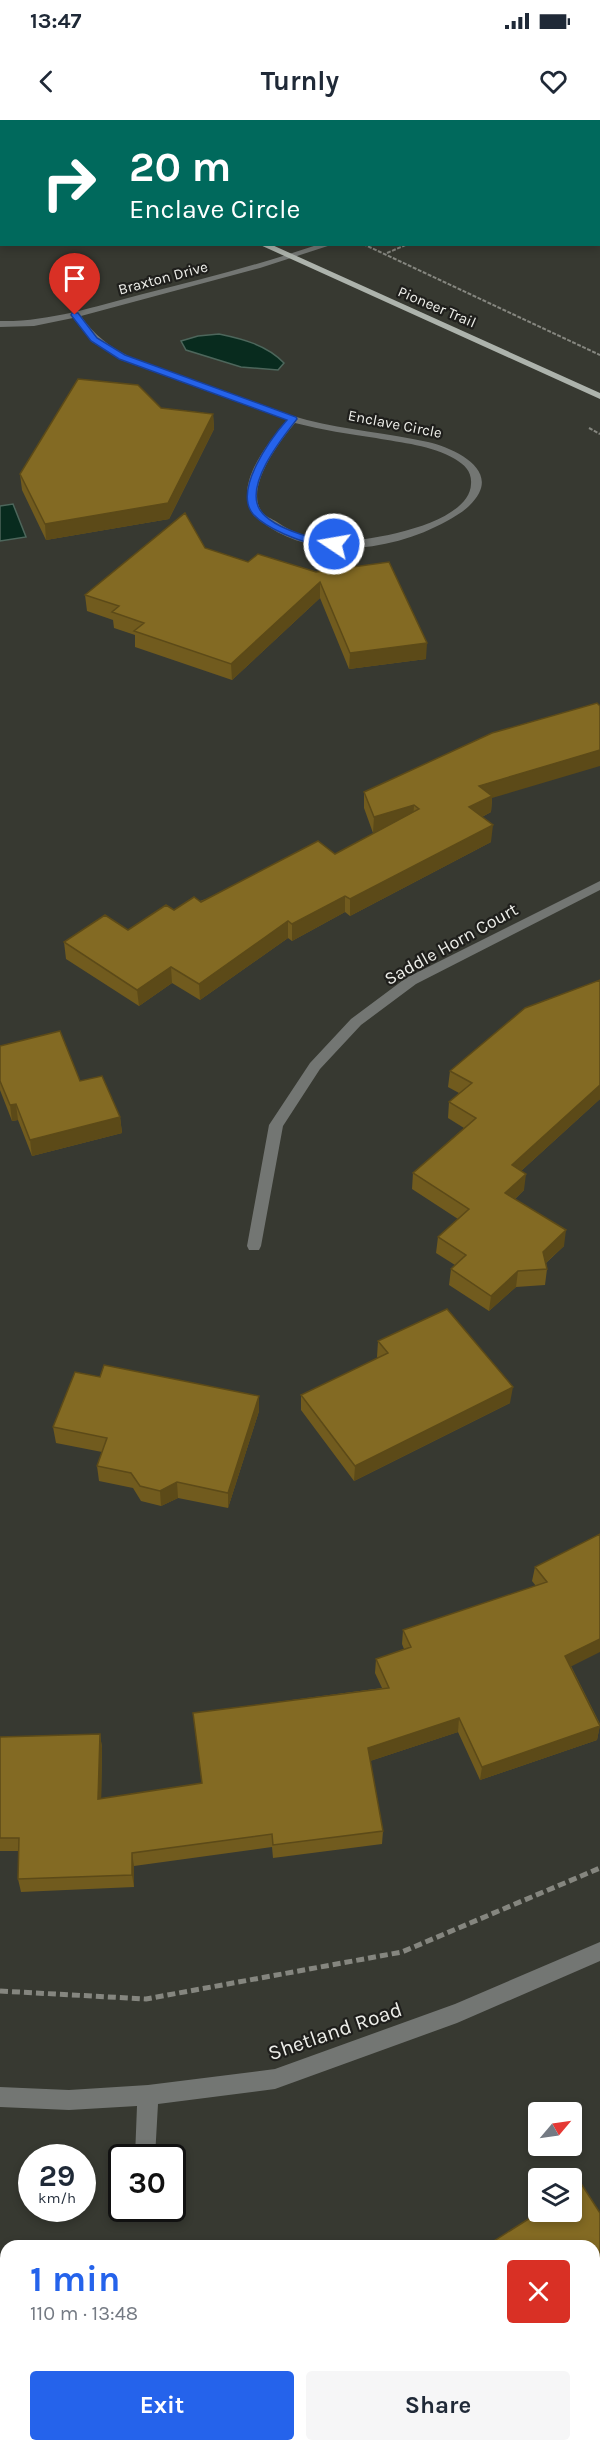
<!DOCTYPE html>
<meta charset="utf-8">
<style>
body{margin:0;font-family:Karla,sans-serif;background:#f6f6f7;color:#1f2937;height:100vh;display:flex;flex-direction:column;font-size:22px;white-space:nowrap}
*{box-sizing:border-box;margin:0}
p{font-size:20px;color:#747a83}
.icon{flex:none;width:33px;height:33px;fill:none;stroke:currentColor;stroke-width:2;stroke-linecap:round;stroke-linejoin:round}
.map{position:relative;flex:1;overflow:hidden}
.panel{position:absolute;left:0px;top:2120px;width:600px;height:212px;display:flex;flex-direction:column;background:#fff;border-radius:18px 18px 0 0;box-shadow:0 3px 9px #0003}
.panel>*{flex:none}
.guide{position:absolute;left:0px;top:0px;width:600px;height:126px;box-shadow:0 3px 9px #0003;background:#00695c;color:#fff;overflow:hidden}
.needle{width:39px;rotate:61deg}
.controls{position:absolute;left:528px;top:1982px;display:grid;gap:12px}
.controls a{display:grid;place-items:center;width:54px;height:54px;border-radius:6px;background:#fff;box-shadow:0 3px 9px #0003;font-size:30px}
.speed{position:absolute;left:18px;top:2024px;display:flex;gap:12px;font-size:30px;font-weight:700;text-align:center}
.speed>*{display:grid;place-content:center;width:78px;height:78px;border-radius:50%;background:#fff;box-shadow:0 3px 9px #0003;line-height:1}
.speed small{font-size:15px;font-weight:400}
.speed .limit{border:3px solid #111;border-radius:9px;background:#fff;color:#111}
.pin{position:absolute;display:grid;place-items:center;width:51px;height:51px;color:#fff;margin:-62px -26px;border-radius:50% 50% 50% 0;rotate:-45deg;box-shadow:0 0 6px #0007}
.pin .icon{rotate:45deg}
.me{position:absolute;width:66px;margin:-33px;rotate:282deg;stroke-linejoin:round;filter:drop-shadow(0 0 4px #0008)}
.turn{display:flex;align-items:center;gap:21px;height:126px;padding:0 30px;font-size:27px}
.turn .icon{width:78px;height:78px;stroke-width:2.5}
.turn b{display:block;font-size:42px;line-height:51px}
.round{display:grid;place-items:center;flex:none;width:63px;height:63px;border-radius:6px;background:#f6f6f7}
.summary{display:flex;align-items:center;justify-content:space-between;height:102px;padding:0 30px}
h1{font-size:36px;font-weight:700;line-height:45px;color:#2563eb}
.primary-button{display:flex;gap:12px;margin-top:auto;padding:12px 30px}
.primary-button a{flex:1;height:69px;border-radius:6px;background:#2563eb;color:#fff;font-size:24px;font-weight:700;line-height:69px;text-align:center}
.primary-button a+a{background:#f6f6f7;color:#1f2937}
.status{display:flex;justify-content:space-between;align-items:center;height:42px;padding:0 30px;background:#fff;direction:ltr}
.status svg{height:16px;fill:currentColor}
header{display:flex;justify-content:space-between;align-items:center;height:78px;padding:0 30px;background:#fff;font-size:27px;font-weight:700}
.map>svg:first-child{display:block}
</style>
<div class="status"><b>13:47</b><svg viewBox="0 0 49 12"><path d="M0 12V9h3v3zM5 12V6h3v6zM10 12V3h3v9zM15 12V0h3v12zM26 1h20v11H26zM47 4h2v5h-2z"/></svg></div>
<header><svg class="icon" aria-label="back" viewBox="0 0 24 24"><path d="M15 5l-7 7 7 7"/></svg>Turnly<svg class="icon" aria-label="heart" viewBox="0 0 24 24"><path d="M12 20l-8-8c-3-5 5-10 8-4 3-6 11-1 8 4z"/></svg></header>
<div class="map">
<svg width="600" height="2330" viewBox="0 0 600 2330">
<rect width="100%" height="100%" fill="#373931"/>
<!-- water -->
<path fill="#082b1e" stroke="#4d665b" stroke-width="1.5" d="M 219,214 C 243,219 267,225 284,243 L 278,250 L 241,247 L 186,230 L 181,221 L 198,216 Z
M 13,384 L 26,417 L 0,421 L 0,386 Z"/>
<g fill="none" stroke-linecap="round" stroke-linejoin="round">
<!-- path-far1 -->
<path stroke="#85867f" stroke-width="2" stroke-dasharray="4 1.5" stroke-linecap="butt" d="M 77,0 L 80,2
M 363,124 L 600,235
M 387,133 L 408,124
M 589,308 L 600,314"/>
<!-- path -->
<path stroke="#85867f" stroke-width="5" stroke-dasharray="8 4" stroke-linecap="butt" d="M 0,1871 L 146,1879 L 402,1832 L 600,1748"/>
<!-- minor -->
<path fill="#737673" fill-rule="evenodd" d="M 598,62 L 600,62 L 600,67 L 598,67 Z
M 320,124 L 334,124 L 260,148 L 81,196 C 108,235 145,243 188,258 C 227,272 267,290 307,300 C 347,310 388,313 428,322 C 457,329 505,352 469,386 C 463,392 454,397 447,401 C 395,430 321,441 269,407 C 263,403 256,399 252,393 C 234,363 269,322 287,300 L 121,240 L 92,222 L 73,198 L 34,206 L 0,207 L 0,201 C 48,202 93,187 139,175 C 200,160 261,144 320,124 ZM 295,303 C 322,310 349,314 376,318 C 402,323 431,325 455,339 C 465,345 472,352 471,364 C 470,405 364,423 332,421 C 312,420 293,413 277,402 C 272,399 265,396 262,392 C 244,368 280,321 295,303 Z
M 600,761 L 600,770 L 416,864 L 361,905 L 320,949 L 283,1006 L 261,1126 L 259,1130 L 249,1130 L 247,1126 L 269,1005 L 310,943 L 351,899 L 406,858 Z
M 600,1822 L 600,1841 L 457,1903 L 275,1969 L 158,1984 L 155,2037 L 135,2037 L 137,1986 L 69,1990 L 0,1987 L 0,1967 L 69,1970 L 148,1965 L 275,1949 L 455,1884 Z
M 133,2088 L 153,2088 L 150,2098 L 143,2101 L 136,2098 Z"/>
<!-- major -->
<path fill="#adb3ac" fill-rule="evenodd" d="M 0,0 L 5,0 L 5,2 L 2,2 L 0,4 Z
M 258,124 L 270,124 L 600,273 L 600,279 Z"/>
</g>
<!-- wall -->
<path fill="#715b1e" d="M 399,0 L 562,0 L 556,2 L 401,2 Z
M 161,288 L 213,294 L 214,309 L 169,399 L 46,420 L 22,370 L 20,354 Z
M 205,428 L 248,442 L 316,452 L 426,539 L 349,549 L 320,478 L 232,560 L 135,527 L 135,515 L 114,508 L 113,500 L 87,491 L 85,475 Z
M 364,672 L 492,678 L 491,692 L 482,697 L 491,722 L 350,796 L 345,792 L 292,821 L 288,818 L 200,880 L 172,863 L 139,886 L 66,839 L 64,822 L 128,810 L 174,790 L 335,734 L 376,712 L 373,713 L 364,688 Z
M 600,860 L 600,979 L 521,1051 L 524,1070 L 515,1079 L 564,1126 L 546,1143 L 547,1149 L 545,1165 L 516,1167 L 489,1191 L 449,1165 L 451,1149 L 455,1145 L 436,1133 L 438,1117 L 458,1099 L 412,1069 L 413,1053 L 464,1008 L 448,998 L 449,982 L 459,973 L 448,967 L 450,951 Z
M 0,926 L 80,961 L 120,997 L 122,1013 L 32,1036 L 18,1000 L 12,1001 L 0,970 Z
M 378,1221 L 510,1283 L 354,1361 L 301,1290 L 301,1275 L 378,1238 L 377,1237 Z
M 259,1291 L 228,1388 L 178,1378 L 161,1386 L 141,1381 L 133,1368 L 99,1361 L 97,1346 L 102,1332 L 56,1323 L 53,1307 Z
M 600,1414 L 571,1546 L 600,1604 L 597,1620 L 480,1660 L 458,1612 L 370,1641 L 383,1711 L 382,1724 L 273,1738 L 272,1727 L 134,1746 L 134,1767 L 21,1772 L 18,1759 L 19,1731 L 0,1731 L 0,1617 L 100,1614 L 102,1628 L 101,1679 L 202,1663 L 193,1593 L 382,1568 L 375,1553 L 376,1539 L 404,1529 L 402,1524 L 403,1510 L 536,1466 L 532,1461 L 535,1447 Z
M 448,2325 L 589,2325 L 582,2330 L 451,2330 Z"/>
<!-- shaded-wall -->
<path fill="#5c4a18" d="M 515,0 L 562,0 L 556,2 L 509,2 Z
M 213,294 L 214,309 L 169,399 L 46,420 L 45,404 Z
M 320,462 L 320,478 L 232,560 L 231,544 Z
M 427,523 L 426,539 L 349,549 L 350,533 Z
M 600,630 L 600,646 L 492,678 L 491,692 L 468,704 L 469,687 L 479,666 Z
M 414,685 L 413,701 L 373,713 L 374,697 Z
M 493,705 L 491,722 L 350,796 L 350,779 Z
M 345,776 L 345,792 L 292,821 L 292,804 Z
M 288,801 L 288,818 L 200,880 L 199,864 Z
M 171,847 L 172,863 L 139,886 L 137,870 Z
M 600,965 L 600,979 L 510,1061 L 512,1045 Z
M 16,984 L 18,1000 L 12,1001 L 10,985 Z
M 120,997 L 122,1013 L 32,1036 L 30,1020 Z
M 526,1054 L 524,1070 L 504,1089 L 505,1073 Z
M 566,1110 L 564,1126 L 541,1147 L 543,1132 Z
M 518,1151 L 516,1167 L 489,1191 L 491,1176 Z
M 513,1267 L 510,1283 L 354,1361 L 355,1346 Z
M 259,1276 L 259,1291 L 228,1388 L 228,1373 Z
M 177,1362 L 178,1378 L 161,1386 L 160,1371 Z
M 600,1519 L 600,1532 L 562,1551 L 565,1536 Z
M 459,1598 L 458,1612 L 367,1642 L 368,1628 Z
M 600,1606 L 597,1620 L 480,1660 L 482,1647 Z
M 100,1614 L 102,1628 L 101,1692 L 98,1679 Z
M 132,1733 L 134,1746 L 134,1767 L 132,1755 Z
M 600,2313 L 600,2318 L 594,2322 L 594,2317 Z
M 583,2325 L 589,2325 L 582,2330 L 575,2330 Z"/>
<!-- building -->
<path fill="#836a23" stroke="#5c4a18" stroke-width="1.5" d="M 297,0 L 384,0 L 383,2 L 296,2 Z
M 420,0 L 515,0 L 509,2 L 423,2 Z
M 78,259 L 138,265 L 161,288 L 213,294 L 168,383 L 45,404 L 20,354 Z
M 185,393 L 205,428 L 248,442 L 258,434 L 316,452 L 389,442 L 427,523 L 350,533 L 320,462 L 231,544 L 134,511 L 144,503 L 112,492 L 119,486 L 85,475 Z
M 597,583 L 600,586 L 600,630 L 479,666 L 492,676 L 469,687 L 493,705 L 350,779 L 345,776 L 292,804 L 288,801 L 199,864 L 171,847 L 137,870 L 64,822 L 105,795 L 128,810 L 166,785 L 174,790 L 194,777 L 201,782 L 318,721 L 335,734 L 419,689 L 414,685 L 374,697 L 364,672 L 492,613 Z
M 600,860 L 600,965 L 512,1045 L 526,1054 L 505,1073 L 566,1110 L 543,1132 L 547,1149 L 518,1151 L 491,1176 L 451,1149 L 466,1135 L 438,1117 L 469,1089 L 413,1053 L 476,998 L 449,982 L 472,963 L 450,951 L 525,888 Z
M 60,911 L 80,961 L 102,956 L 120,997 L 30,1020 L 16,984 L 10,985 L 0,961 L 0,926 Z
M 447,1189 L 513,1267 L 355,1346 L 301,1275 L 388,1233 L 378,1221 Z
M 104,1245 L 259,1276 L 228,1373 L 177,1362 L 160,1371 L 140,1366 L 131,1353 L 97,1346 L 107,1318 L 53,1307 L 75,1252 L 100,1257 Z
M 600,1414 L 600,1519 L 565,1536 L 600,1606 L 482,1647 L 459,1598 L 368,1628 L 383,1711 L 273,1725 L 272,1714 L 132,1733 L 132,1755 L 18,1759 L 19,1718 L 0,1718 L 0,1617 L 100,1614 L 98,1679 L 202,1663 L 193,1593 L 389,1568 L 376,1539 L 411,1527 L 403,1510 L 547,1462 L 535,1447 Z
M 582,2065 L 600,2093 L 600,2313 L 594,2317 L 594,2126 L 486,2126 L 541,2091 L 572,2091 L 572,2072 Z
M 455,2325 L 583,2325 L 575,2330 L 457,2330 Z"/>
<!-- route -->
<path fill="#2563eb" stroke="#184099" stroke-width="1.5" d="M 72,193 L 78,193 L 97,218 L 125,235 L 296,297 L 297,299 C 282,318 244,365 260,390 C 268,402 288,410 300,414 C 312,418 325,420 337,423 L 337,426 C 321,429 298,420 284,414 C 273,409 261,403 253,394 C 233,370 271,318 287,300 L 119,239 L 91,221 L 71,195 Z"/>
<g text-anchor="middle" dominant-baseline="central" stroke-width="4.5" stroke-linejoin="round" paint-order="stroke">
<!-- far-street labels -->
<g font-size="15" fill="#edeee9" stroke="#1f1f1c">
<text transform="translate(163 158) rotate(-15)">Braxton Drive</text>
<text transform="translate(437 187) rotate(23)">Pioneer Trail</text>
<text transform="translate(395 304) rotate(11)">Enclave Circle</text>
</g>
<!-- street labels -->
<g font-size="18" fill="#edeee9" stroke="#1f1f1c">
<text transform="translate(451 824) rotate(-29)">Saddle Horn Court</text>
</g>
<!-- near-street labels -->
<g font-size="21" fill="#edeee9" stroke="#1f1f1c">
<text transform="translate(335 1911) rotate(-19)">Shetland Road</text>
</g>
</g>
</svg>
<div class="controls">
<a><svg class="needle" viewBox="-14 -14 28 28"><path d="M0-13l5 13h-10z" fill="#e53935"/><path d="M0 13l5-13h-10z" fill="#747a83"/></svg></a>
<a><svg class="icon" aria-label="layers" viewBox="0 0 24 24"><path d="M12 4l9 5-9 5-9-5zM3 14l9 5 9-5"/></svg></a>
</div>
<div class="speed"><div>29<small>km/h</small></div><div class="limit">30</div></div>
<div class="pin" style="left:75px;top:195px;background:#d93025"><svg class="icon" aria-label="arrive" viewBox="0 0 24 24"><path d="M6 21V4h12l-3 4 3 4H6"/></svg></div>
<svg class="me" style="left:334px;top:424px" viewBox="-20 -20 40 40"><circle r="17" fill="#2563eb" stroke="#fff" stroke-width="3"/><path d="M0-11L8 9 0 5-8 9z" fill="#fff"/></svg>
<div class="guide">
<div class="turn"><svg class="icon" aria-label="right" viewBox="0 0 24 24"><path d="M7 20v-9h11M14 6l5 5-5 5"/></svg><div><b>20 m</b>Enclave Circle</div></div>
</div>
<section class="panel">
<div class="summary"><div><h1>1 min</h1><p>110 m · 13:48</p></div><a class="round" style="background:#d93025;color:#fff"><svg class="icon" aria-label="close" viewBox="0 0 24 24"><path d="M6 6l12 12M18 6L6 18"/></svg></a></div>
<div class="primary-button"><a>Exit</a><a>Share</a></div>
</section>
</div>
